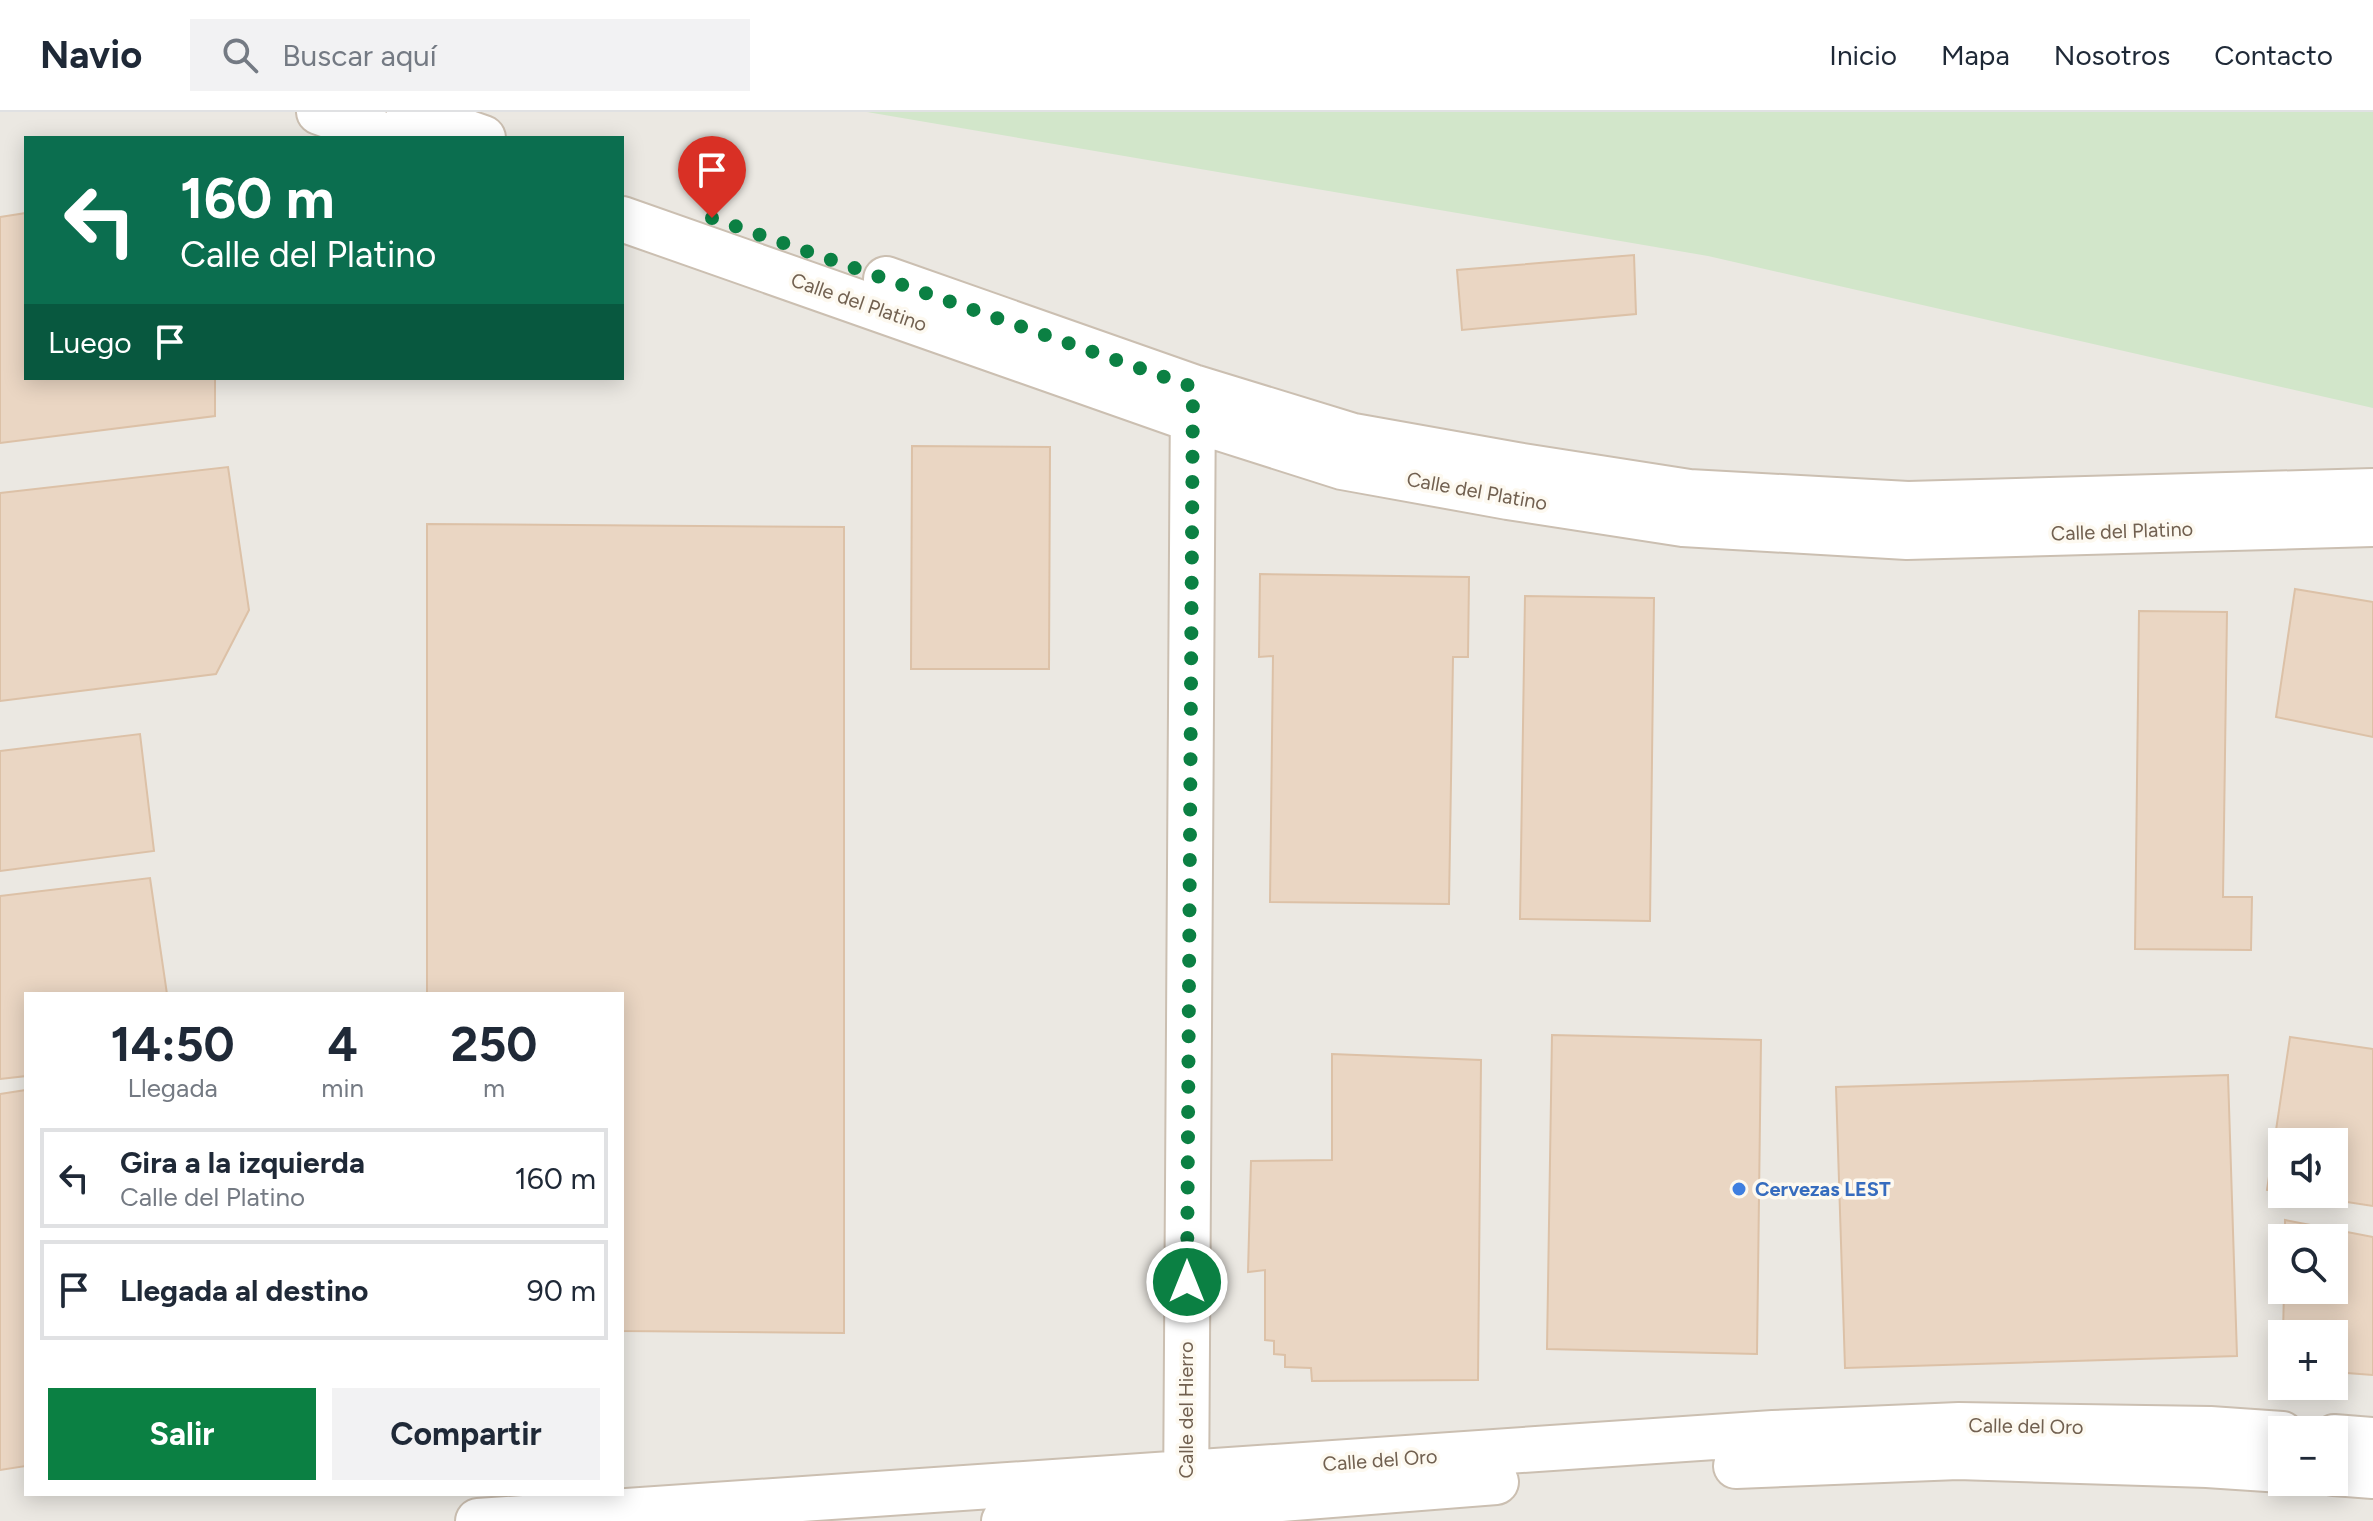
<!DOCTYPE html>
<html lang="es">
<meta charset="utf-8">
<style>
body{margin:0;font-family:Figtree,sans-serif;background:#f2f2f3;color:#1f2937;height:100vh;display:flex;flex-direction:column;font-size:30px;white-space:nowrap}
*{box-sizing:border-box;margin:0}
p{font-size:26px;color:#747a83}
.icon{flex:none;width:44px;height:44px;fill:none;stroke:currentColor;stroke-width:2;stroke-linecap:round;stroke-linejoin:round}
.map{position:relative;flex:1;overflow:hidden}
.sheet{position:absolute;left:24px;top:880px;width:600px;height:504px;display:flex;flex-direction:column;background:#fff;border-radius:0px;box-shadow:0 4px 20px #0003}
.sheet>*{flex:none}
.guide{position:absolute;left:24px;top:24px;width:600px;height:244px;border-radius:0px;box-shadow:0 4px 20px #0003;background:#0b6e4f;color:#fff;overflow:hidden}
.fabs{position:absolute;left:2268px;top:1016px;display:grid;gap:16px}
.fabs a{display:grid;place-items:center;width:80px;height:80px;border-radius:0px;background:#fff;box-shadow:0 4px 20px #0003;font-size:40px}
.pin{position:absolute;display:grid;place-items:center;width:68px;height:68px;color:#fff;margin:-82px -34px;border-radius:50% 50% 50% 0;rotate:-45deg;box-shadow:0 0 8px #0007}
.pin .icon{rotate:45deg}
.me{position:absolute;width:88px;margin:-44px;rotate:0deg;stroke-linejoin:round;filter:drop-shadow(0 0 6px #0008)}
.turn{display:flex;align-items:center;gap:28px;height:168px;padding:0 24px;font-size:36px}
.turn .icon{width:104px;height:104px;stroke-width:2.5}
.turn b{display:block;font-size:56px;line-height:68px}
.then{display:flex;align-items:center;height:76px;padding:0 24px;background:#0003;gap:16px;font-size:30px}
.eta{display:flex;justify-content:space-evenly;align-items:center;height:136px;text-align:center}
.eta b{font-size:48px;font-weight:700;line-height:56px}
.button{display:flex;gap:16px;margin-top:auto;padding:16px 24px}
.button a{flex:1;height:92px;border-radius:0px;background:#0b8043;color:#fff;font-size:32px;font-weight:700;line-height:92px;text-align:center}
.button a+a{background:#f2f2f3;color:#1f2937}
ul{padding:0;list-style:none}
li{display:flex;align-items:center;gap:24px;height:100px;margin:0 16px 12px;padding:0 8px;border:4px solid #e0e1e3;border-radius:0px}
li div{flex:1}
li b{display:block;font-size:30px}
li em{font-style:normal}
header{display:flex;align-items:center;gap:48px;box-sizing:border-box;height:112px;padding:0 40px;background:#fff;border-bottom:2px solid #e0e1e3}
header strong{font-size:38px}
nav{display:flex;gap:44px;margin-inline-start:auto;font-size:28px}
.search{width:560px;height:72px;background:#f2f2f3;display:flex;align-items:center;gap:20px;box-sizing:border-box;padding:0 28px;border-radius:0px;color:#747a83;font-size:30px}
.map>svg:first-child{display:block}
</style>
<header>
<strong>Navio</strong>
<div class="search"><svg class="icon" aria-label="search" viewBox="0 0 24 24"><circle cx="10" cy="10" r="6"/><path d="M15 15l6 6"/></svg>Buscar aquí</div>
<nav><a>Inicio</a><a>Mapa</a><a>Nosotros</a><a>Contacto</a></nav>
</header>
<div class="map">
<svg width="2373" height="1409" viewBox="0 0 2373 1409">
<rect width="100%" height="100%" fill="#faf5ea"/>
<!-- industrial -->
<path fill="#ebe8e2" fill-rule="evenodd" d="M 0,0 L 1324,0 L 2373,263 L 2373,1409 L 0,1409 ZM 26,26 L 622,26 L 622,266 L 26,266 ZM 26,882 L 622,882 L 622,1382 L 26,1382 ZM 2282,1030 L 2334,1030 L 2334,1082 L 2282,1082 ZM 2282,1126 L 2334,1126 L 2334,1178 L 2282,1178 ZM 2282,1222 L 2334,1222 L 2334,1274 L 2282,1274 ZM 2282,1318 L 2334,1318 L 2334,1370 L 2282,1370 Z"/>
<!-- green -->
<path fill="#d2e6ca" d="M 867,0 L 2373,0 L 2373,296 L 1708,144 Z"/>
<!-- building -->
<path fill="#ead6c3" stroke="#dcc1a7" stroke-width="2" d="M 26,101 L 26,266 L 215,266 L 215,304 L 0,331 L 0,105 Z
M 1634,143 L 1636,202 L 1462,218 L 1457,158 Z
M 912,334 L 1050,335 L 1049,557 L 911,557 Z
M 228,355 L 249,498 L 216,562 L 0,589 L 0,381 Z
M 427,412 L 844,415 L 844,1221 L 622,1219 L 622,882 L 427,882 Z
M 1260,462 L 1469,465 L 1468,545 L 1453,545 L 1449,792 L 1270,790 L 1273,544 L 1259,545 Z
M 2295,477 L 2373,490 L 2373,625 L 2276,605 Z
M 1525,484 L 1654,486 L 1650,809 L 1520,807 Z
M 2139,499 L 2227,500 L 2223,785 L 2252,785 L 2251,838 L 2135,837 Z
M 140,622 L 154,739 L 0,759 L 0,639 Z
M 150,766 L 167,882 L 26,882 L 26,964 L 0,967 L 0,784 Z
M 1552,923 L 1761,928 L 1757,1242 L 1547,1237 Z
M 2290,925 L 2373,937 L 2373,1094 L 2295,1082 L 2334,1082 L 2334,1030 L 2282,1030 L 2282,1080 L 2267,1078 Z
M 1332,942 L 1481,948 L 1478,1268 L 1312,1269 L 1311,1256 L 1285,1255 L 1285,1243 L 1274,1242 L 1274,1229 L 1265,1228 L 1265,1158 L 1248,1160 L 1251,1049 L 1332,1048 Z
M 2228,963 L 2237,1244 L 1845,1256 L 1836,975 Z
M 26,978 L 26,1354 L 0,1358 L 0,982 Z
M 2285,1108 L 2373,1125 L 2373,1263 L 2334,1260 L 2334,1222 L 2283,1222 L 2284,1178 L 2334,1178 L 2334,1126 L 2285,1126 Z"/>
<g fill="none" stroke-linecap="round" stroke-linejoin="round">
<defs>
<path id="minor" d="M 319,0 L 392,26
M 409,0 L 483,26
M 622,107 L 1191,307 L 1342,355 L 1508,385 L 1683,412 L 1907,425 L 2373,412
M 886,167 L 1193,275 L 1353,324 L 1516,353 L 1689,380 L 1908,392 L 2373,379
M 2334,1325 L 2373,1328
M 1736,1354 L 1958,1345 L 2207,1353 L 2282,1358
M 2334,1361 L 2373,1364
M 1186,1391 L 1193,279
M 478,1409 L 1773,1321 L 1959,1313 L 2210,1317 L 2282,1322
M 1004,1409 L 1496,1370"/>
</defs>
<!-- minor casing -->
<use href="#minor" stroke="#cbbfb1" stroke-width="48"/>
<!-- minor -->
<use href="#minor" stroke="#fff" stroke-width="44"/>
</g>
<g fill="none" stroke-linecap="round" stroke-linejoin="round">
<!-- route -->
<path stroke="#0b8043" stroke-width="14" stroke-dasharray="0 25.2" d="M 712,106 L 1193,275 L 1187,1170"/>
</g>
<!-- markers -->
<circle fill="#3f7fe0" stroke="#fdf9f0" stroke-width="3" cx="1739" cy="1077" r="8"/>
<g text-anchor="middle" dominant-baseline="central" stroke-width="7" stroke-linejoin="round" paint-order="stroke">
<!-- street labels -->
<g font-size="20" fill="#716050" stroke="#fdf9f0">
<text transform="translate(859 190) rotate(19)">Calle del Platino</text>
<text transform="translate(1477 379) rotate(10)">Calle del Platino</text>
<text transform="translate(2122 419) rotate(-2)">Calle del Platino</text>
<text transform="translate(1186 1298) rotate(-90)">Calle del Hierro</text>
<text transform="translate(2026 1314) rotate(1)">Calle del Oro</text>
<text transform="translate(1380 1348) rotate(-4)">Calle del Oro</text>
</g>
<!-- shop labels -->
<g font-size="20" font-weight="bold" fill="#366cbe" stroke="#fdf9f0" text-anchor="start">
<text x="1755" y="1077">Cervezas LEST</text>
</g>
</g>
</svg>
<div class="fabs">
<a><svg class="icon" aria-label="sound" viewBox="0 0 24 24"><path d="M4 9h4l5-4v14l-5-4H4zM17 9q2 3 0 6"/></svg></a>
<a><svg class="icon" aria-label="search" viewBox="0 0 24 24"><circle cx="10" cy="10" r="6"/><path d="M15 15l6 6"/></svg></a>
<a>+</a>
<a>−</a>
</div>
<div class="pin" style="left:712px;top:106px;background:#d93025"><svg class="icon" aria-label="arrive" viewBox="0 0 24 24"><path d="M6 21V4h12l-3 4 3 4H6"/></svg></div>
<svg class="me" style="left:1187px;top:1170px" viewBox="-20 -20 40 40"><circle r="17" fill="#0b8043" stroke="#fff" stroke-width="3"/><path d="M0-11L8 9 0 5-8 9z" fill="#fff"/></svg>
<div class="guide">
<div class="turn"><svg class="icon" aria-label="left" viewBox="0 0 24 24"><path d="M17 20v-9H6M10 6l-5 5 5 5"/></svg><div><b>160 m</b>Calle del Platino</div></div>
<div class="then">Luego<svg class="icon" aria-label="arrive" viewBox="0 0 24 24"><path d="M6 21V4h12l-3 4 3 4H6"/></svg></div>
</div>
<section class="sheet">
<div class="eta">
<div><b>14:50</b><p>Llegada</p></div>
<div><b>4</b><p>min</p></div>
<div><b>250</b><p>m</p></div>
</div>
<ul>
<li><svg class="icon" aria-label="left" viewBox="0 0 24 24"><path d="M17 20v-9H6M10 6l-5 5 5 5"/></svg><div><b>Gira a la izquierda</b><p>Calle del Platino</p></div><em>160 m</em></li>
<li><svg class="icon" aria-label="arrive" viewBox="0 0 24 24"><path d="M6 21V4h12l-3 4 3 4H6"/></svg><div><b>Llegada al destino</b></div><em>90 m</em></li>
</ul>
<div class="button"><a>Salir</a><a>Compartir</a></div>
</section>
</div>
